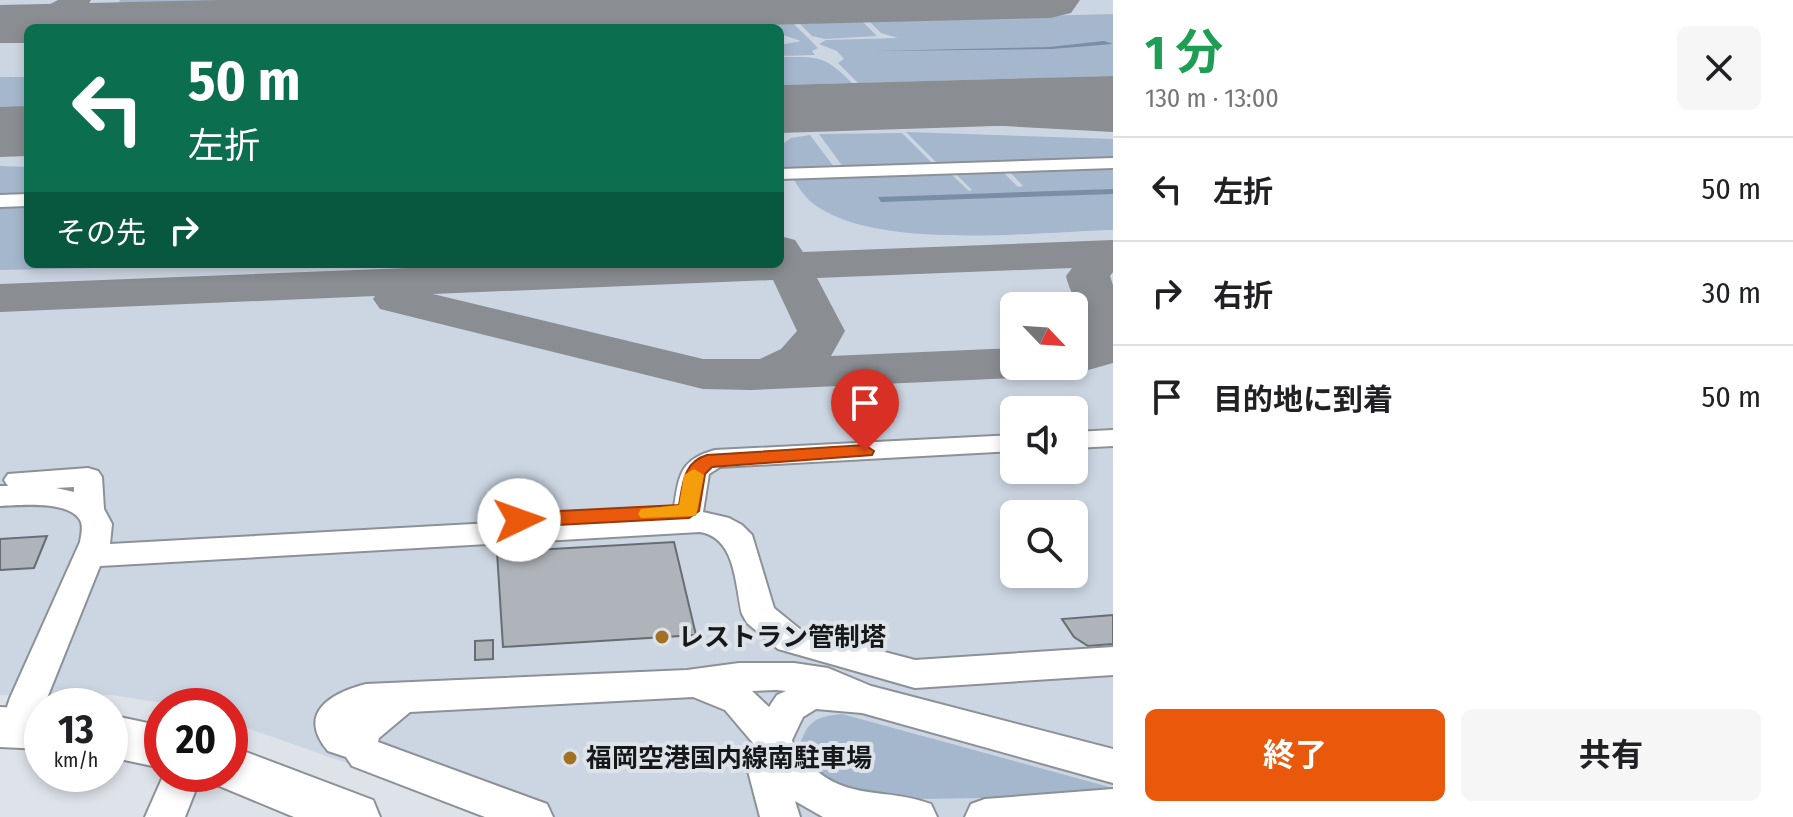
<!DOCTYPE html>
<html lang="ja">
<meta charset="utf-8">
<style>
body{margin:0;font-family:"Fira Sans Condensed","Noto Sans JP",sans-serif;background:#f6f6f6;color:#202124;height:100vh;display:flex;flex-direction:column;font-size:30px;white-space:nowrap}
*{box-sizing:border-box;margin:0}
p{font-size:26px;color:#757577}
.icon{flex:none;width:44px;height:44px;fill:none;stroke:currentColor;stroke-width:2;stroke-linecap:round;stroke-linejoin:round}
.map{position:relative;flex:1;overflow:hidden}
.panel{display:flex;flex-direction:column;background:#fff;width:680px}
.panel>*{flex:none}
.banner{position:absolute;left:24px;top:24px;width:760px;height:244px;border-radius:12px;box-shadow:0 4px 12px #0003;background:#0b6e4f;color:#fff;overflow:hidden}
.needle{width:52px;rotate:115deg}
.tools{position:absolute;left:1000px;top:292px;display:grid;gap:16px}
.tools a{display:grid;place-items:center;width:88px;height:88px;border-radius:12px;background:#fff;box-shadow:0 4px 12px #0003;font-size:40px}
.speed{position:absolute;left:24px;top:688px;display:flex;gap:16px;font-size:40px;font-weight:700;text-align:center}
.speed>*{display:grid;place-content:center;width:104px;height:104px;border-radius:50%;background:#fff;box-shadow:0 4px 12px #0003;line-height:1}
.speed small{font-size:20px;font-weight:400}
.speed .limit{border:12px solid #d22;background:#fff;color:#111}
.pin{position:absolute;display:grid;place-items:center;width:68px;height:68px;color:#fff;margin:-82px -34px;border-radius:50% 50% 50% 0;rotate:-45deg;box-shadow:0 0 8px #0007}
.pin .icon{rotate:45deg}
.me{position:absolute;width:88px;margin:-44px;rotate:87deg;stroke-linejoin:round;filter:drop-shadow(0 0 6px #0008)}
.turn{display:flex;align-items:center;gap:28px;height:168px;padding:0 32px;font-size:36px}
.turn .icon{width:104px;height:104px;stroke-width:2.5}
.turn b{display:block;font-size:56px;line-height:68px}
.then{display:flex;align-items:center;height:76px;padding:0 32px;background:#0003;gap:16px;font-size:30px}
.round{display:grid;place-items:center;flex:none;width:84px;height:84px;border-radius:12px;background:#f6f6f6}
.overview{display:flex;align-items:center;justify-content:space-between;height:136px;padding:0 32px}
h1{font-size:48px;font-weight:700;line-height:60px;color:#1e9e55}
.button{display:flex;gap:16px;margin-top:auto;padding:16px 32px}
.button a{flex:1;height:92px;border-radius:12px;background:#ea580c;color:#fff;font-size:32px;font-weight:700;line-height:92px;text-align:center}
.button a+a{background:#f6f6f6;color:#202124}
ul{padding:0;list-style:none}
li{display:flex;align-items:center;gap:24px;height:104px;padding:0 32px;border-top:2px solid #e0e0e0}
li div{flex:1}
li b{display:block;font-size:30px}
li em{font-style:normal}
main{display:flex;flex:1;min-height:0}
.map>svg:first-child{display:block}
</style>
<main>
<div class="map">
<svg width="1113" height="817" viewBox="0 0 1113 817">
<rect width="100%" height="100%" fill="#dee3ea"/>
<!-- built -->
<path fill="#ccd6e2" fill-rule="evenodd" d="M 0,0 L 1113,0 L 1113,817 L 500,817 L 230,722 L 230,706 L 182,706 L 112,695 L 0,695 ZM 28,28 L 780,28 L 780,264 L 28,264 ZM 1014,306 L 1074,306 L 1074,366 L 1014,366 ZM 1014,410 L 1074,410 L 1074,470 L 1014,470 ZM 1014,514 L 1074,514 L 1074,574 L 1014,574 Z"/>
<!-- green -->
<path fill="#a5b7cd" d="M 120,0 L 313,0 L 133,6 L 119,3 Z
M 1113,14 L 1113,76 L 858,83 L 838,63 L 844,59 L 837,51 L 819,44 L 826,40 L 898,38 L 881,33 L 868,20 Z
M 862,21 L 877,36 L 825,39 L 812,36 L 798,22 Z
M 792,22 L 818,48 L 812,51 L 815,55 L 780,56 L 780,45 L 801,41 L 780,34 L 780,28 L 704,28 L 718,23 Z
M 780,57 C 818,57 825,55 852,83 L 780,85 Z
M 0,77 L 28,77 L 28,107 L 0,108 Z
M 906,132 L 1113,139 L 1113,162 L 963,166 L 936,162 Z
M 902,133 L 932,163 L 920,163 L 914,169 L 846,171 L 819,134 Z
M 810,135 L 837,171 L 788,173 L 780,161 L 780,146 L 791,138 Z
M 1113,164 L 1113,230 C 1036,232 881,250 818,207 C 805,199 799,188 791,175 L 952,175 L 969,191 L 972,190 L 957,175 L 965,169 L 999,168 L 1018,187 L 1023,186 L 1006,168 Z
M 0,166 L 28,167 L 28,199 L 0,200 Z
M 28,201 L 28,264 L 298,264 L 0,270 L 0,202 Z
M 842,714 L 1113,788 L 1113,796 L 851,800 L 807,768 L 798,750 C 807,722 813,717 842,714 Z"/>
<!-- water -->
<path fill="#798da7" d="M 1104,41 L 1113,44 L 1052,49 L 873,51 L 1049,47 Z
M 1113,189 L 1113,194 L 881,202 L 878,197 Z"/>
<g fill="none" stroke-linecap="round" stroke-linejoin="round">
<!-- taxiway -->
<path fill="#8a8e92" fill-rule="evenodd" d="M 58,0 L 91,0 L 87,7 C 105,14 124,11 142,15 L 146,21 L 142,27 L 92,26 L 65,16 L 0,31 L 0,15 L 43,8 Z
M 335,0 L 378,0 L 394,5 L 439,9 L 443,14 L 439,19 C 414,26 381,22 358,9 C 333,19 300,30 273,23 L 269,18 L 273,13 L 320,6 Z
M 641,0 L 729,3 L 733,8 L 729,13 L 720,16 L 653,7 L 644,5 Z
M 890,0 L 938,0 L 935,5 L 900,10 L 891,8 L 888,3 Z
M 1003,0 L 1049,0 L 1046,5 C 1033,8 1019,8 1006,5 Z
M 574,3 C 598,6 654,7 668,28 L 632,28 L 565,16 L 561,11 L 565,6 Z
M 479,5 C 501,7 556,9 569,28 L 530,28 L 470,18 L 466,13 L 470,8 Z
M 811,98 L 970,102 L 1113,112 L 1113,132 L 800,115 L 795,108 L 800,101 Z
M 0,133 L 28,135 L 28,155 L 0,153 Z
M 780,236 L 795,240 L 803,252 L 1113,240 L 1113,272 L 1110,276 L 1113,285 L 1113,363 L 1074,374 L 1056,370 L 1054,366 L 1074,366 L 1074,343 L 1087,333 C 1086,312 1070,296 1066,276 L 1072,268 L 817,278 L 845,331 L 831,356 L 1014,348 L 1014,366 L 1037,366 L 1032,374 L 1014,378 L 751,390 L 703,389 L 380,309 L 373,299 L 375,296 L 0,312 L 0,284 L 511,264 L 780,264 ZM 773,280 L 797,331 L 781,349 L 760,359 L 703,359 L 433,294 Z"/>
<!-- runway -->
<path fill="#8a8e92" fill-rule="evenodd" d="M 220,0 L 1080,0 L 1071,13 L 1050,18 L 633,28 L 28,28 L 28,43 L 0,43 L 0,5 Z
M 1113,76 L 1113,122 L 780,133 L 780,85 Z
M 28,106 L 28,156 L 0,157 L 0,107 Z"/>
</g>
<!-- building -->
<path fill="#afb4ba" stroke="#686d73" stroke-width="2" d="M 47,536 L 34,568 L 0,570 L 0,539 Z
M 674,542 L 696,635 L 503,647 L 497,552 Z
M 1113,615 L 1113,644 L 1088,646 L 1074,637 L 1062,619 Z
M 493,640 L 493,659 L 475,660 L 475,641 Z"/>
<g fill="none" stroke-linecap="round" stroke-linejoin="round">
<defs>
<path id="minor" d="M 1113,158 L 1113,168 L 780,179 L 780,169 Z
M 28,194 L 28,206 L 0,207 L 0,195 Z
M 1113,430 L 1113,446 L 1074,448 L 1074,432 Z
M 1014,435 L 1014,451 L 720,467 L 709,474 L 703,512 L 729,518 L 742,525 L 752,535 L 774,608 L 801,630 L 915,660 L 1113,647 L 1113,675 L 915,688 L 778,649 L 747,623 L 742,614 C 735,584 736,538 700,532 L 100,566 L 31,738 L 18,743 L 5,738 L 0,728 L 10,698 L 80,542 C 81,536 83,528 81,522 C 72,500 20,505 0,506 L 0,486 L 8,486 L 4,480 L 8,474 L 88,468 L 98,471 L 102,477 L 104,509 L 112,524 L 110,544 L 673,513 C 679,479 677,460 715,450 ZM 74,487 L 74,492 L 56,488 Z
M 739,663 L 794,663 L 828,668 L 871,686 L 1113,749 L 1113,783 L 862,713 L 816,709 L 803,717 L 792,740 C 794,749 802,757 810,765 C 848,802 886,787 931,804 L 937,817 L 823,817 L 795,801 L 800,817 L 760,817 L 748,771 L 753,743 L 725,710 L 693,697 L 410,712 L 379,738 L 378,742 L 547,804 L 553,817 L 485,817 L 352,766 L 346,757 L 328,751 C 296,713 331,693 366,684 L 687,670 ZM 776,690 L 786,691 L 777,695 L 769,707 L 752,691 Z
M 164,774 L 202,774 L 185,817 L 145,817 Z
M 1113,789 L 1113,817 L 965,817 L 971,804 L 985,799 Z"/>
<path id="major" d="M 0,707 L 42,709 L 42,749 L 0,747 Z
M 110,715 L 162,726 L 162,768 L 110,757 Z
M 230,746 L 373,800 L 380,817 L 294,817 L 212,783 L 208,774 L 230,774 Z"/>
</defs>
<!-- minor casing -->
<use href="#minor" stroke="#8c9197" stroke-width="4"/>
<!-- major casing -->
<use href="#major" stroke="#8c9197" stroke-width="4"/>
<!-- minor -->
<use href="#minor" fill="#fff" fill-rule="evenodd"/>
<!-- major -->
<use href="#major" fill="#fff" fill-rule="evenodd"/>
</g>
<!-- route -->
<path fill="#ea580c" stroke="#983908" stroke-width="2" d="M 865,445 L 874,451 L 872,455 L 712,467 L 705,474 L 699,511 L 689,518 L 519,527 L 512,525 L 509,520 L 512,515 L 519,513 L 679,505 C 683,484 683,462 707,455 Z"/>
<!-- slow -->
<path fill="#f59e0b" d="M 694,469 L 704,475 L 696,516 L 641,518 L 638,514 L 641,509 L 679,505 L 684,475 Z"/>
<!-- markers -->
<g fill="#a17125" stroke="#dee3ea" stroke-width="3">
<circle cx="662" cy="637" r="8"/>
<circle cx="570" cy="758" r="8"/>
</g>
<g text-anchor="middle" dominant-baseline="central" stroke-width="8" stroke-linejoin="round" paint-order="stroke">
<!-- near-poi labels -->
<g font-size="26" font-weight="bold" fill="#16181a" stroke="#dee3ea" text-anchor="start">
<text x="678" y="637">レストラン管制塔</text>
<text x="586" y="758">福岡空港国内線南駐車場</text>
</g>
</g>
</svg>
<div class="tools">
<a><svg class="needle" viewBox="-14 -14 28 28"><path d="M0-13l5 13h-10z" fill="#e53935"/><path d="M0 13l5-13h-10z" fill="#757577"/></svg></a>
<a><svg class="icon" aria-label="sound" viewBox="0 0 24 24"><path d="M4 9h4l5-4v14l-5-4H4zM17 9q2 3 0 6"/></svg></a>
<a><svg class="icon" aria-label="search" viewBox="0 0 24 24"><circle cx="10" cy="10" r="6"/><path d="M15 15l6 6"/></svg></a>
</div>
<div class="speed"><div>13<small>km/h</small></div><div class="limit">20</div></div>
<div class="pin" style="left:865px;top:451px;background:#d93025"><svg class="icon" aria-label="arrive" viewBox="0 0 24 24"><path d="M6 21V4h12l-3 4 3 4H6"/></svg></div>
<svg class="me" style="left:519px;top:520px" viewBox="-20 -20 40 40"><circle r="19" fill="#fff"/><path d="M0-13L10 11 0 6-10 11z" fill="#ea580c"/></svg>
<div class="banner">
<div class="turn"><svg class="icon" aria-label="left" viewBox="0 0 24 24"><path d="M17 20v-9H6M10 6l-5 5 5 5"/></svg><div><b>50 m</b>左折</div></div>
<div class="then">その先<svg class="icon" aria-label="right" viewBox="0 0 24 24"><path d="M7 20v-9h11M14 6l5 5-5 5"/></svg></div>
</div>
</div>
<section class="panel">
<div class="overview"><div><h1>1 分</h1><p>130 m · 13:00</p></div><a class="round"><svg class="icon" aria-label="close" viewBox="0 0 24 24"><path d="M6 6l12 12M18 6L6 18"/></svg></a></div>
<ul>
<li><svg class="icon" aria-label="left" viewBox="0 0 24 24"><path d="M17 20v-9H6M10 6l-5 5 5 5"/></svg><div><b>左折</b></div><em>50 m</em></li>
<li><svg class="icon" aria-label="right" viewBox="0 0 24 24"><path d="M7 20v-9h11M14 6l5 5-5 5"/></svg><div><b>右折</b></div><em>30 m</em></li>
<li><svg class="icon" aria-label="arrive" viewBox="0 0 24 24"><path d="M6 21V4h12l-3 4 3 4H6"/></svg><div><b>目的地に到着</b></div><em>50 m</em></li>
</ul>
<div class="button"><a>終了</a><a>共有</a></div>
</section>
</main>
